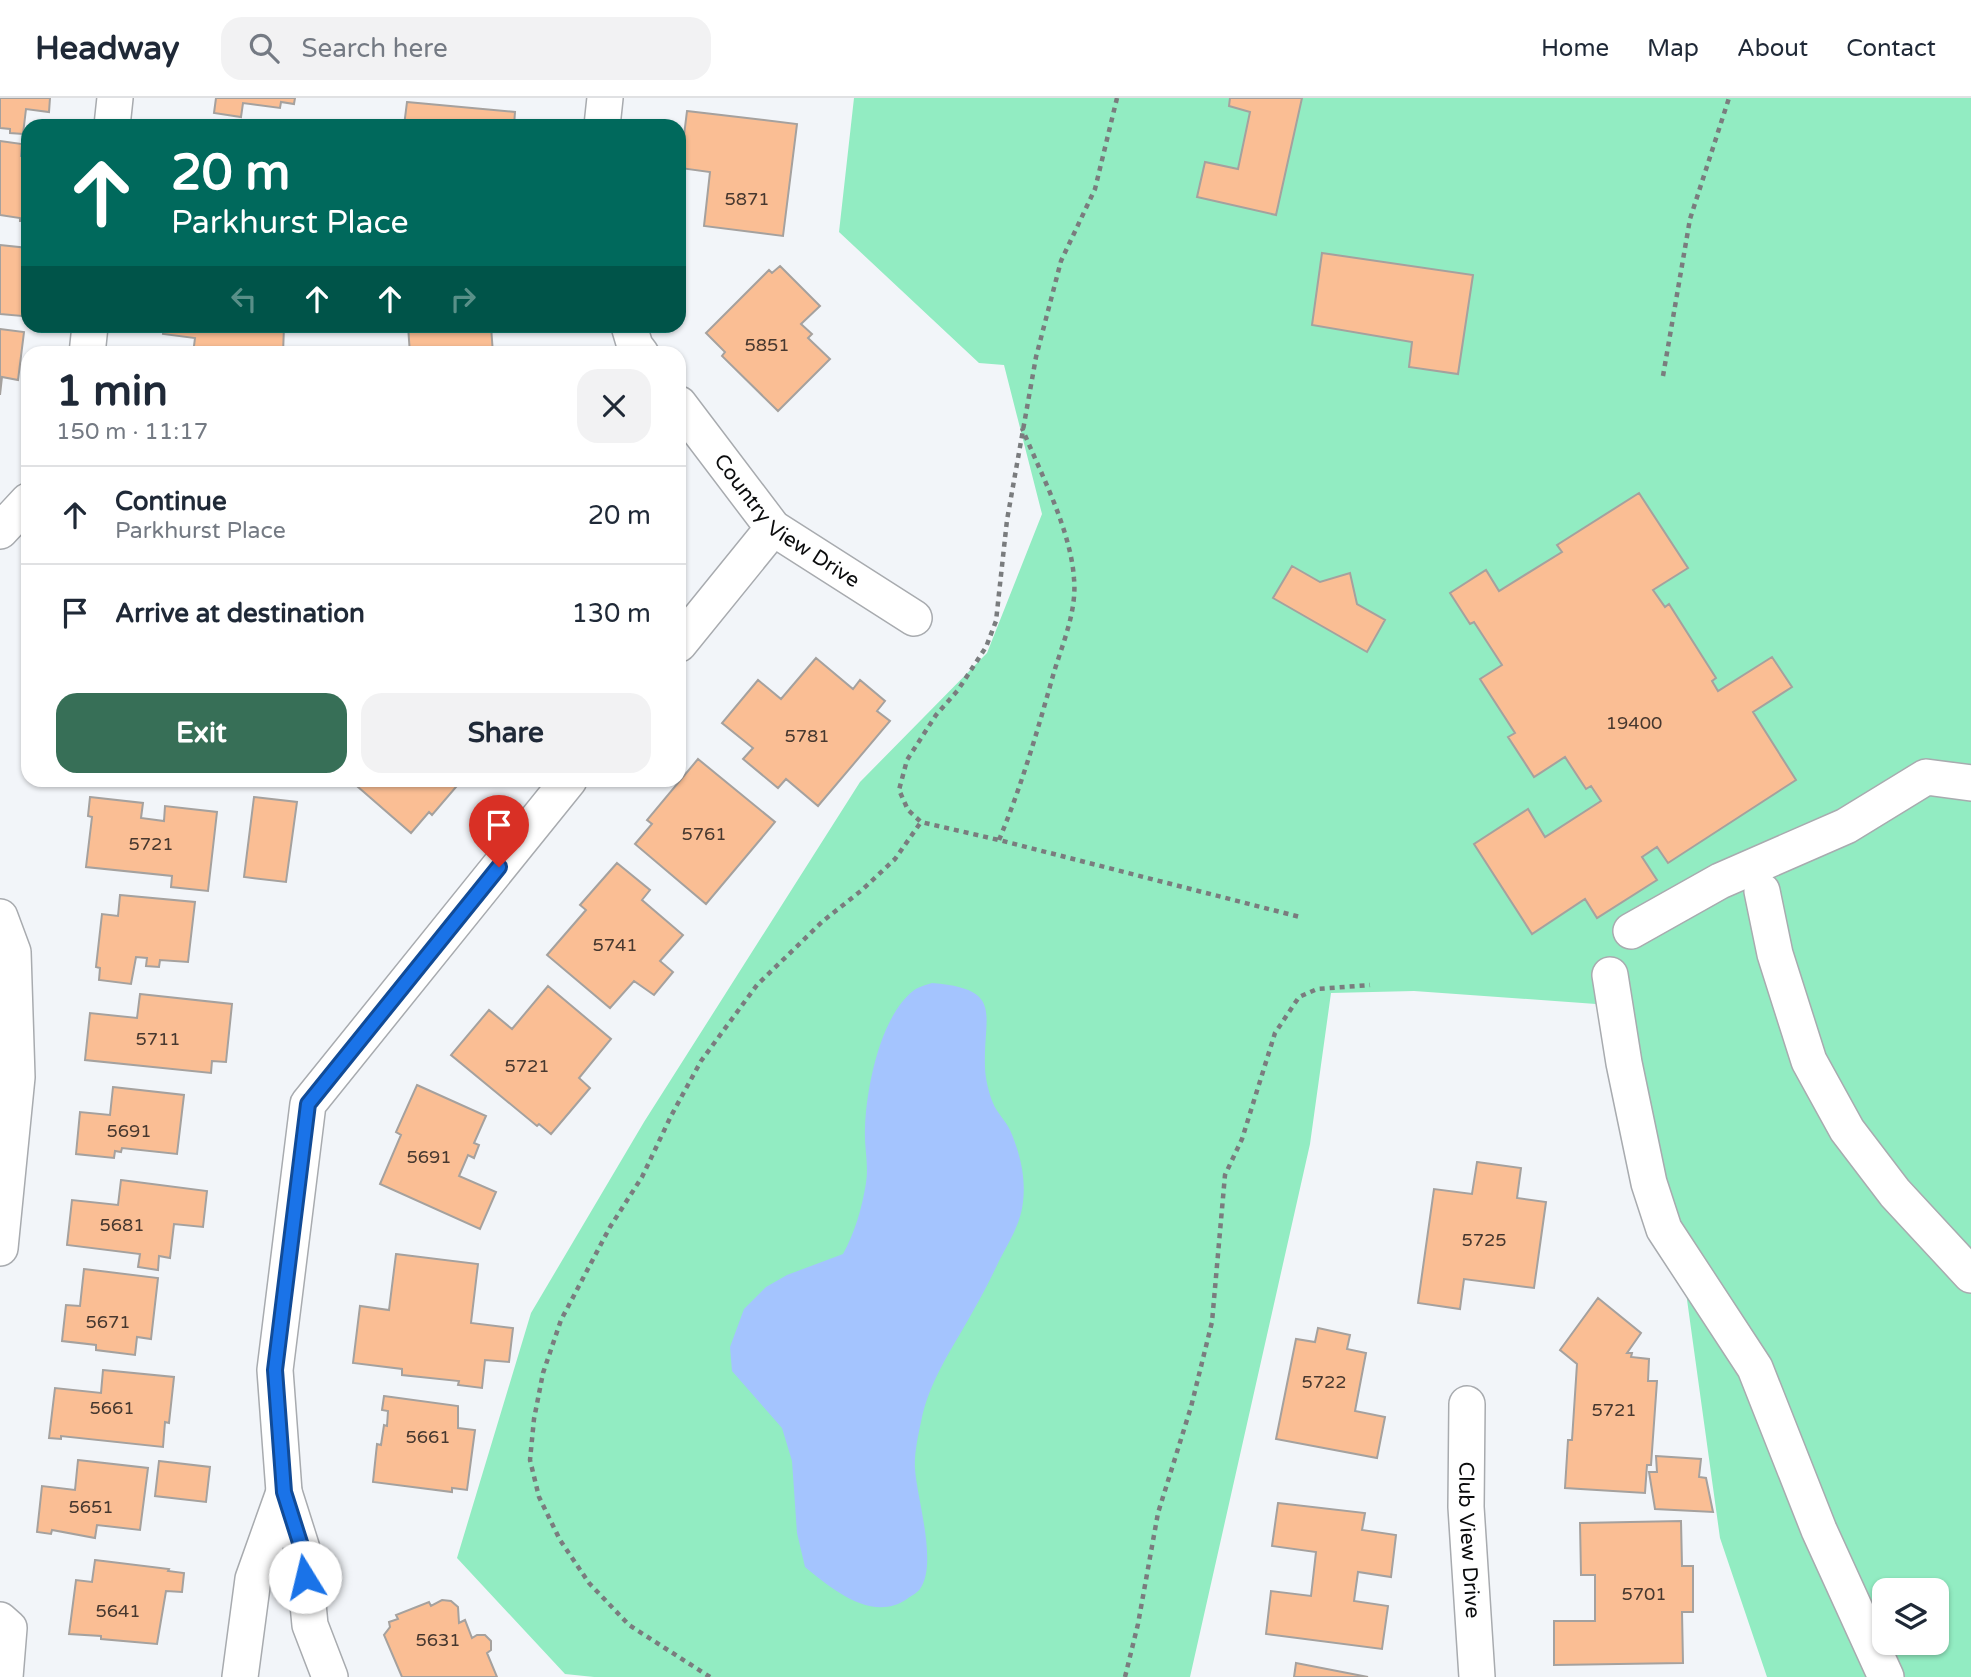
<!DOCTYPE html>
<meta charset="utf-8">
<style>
body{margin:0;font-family:"Varela Round",sans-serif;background:#f2f2f3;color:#1f2937;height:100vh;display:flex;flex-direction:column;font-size:26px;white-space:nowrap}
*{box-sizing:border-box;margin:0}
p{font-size:23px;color:#747a83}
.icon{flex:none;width:38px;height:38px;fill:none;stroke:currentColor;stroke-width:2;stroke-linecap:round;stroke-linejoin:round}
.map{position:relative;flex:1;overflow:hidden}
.sheet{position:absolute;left:21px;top:248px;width:665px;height:441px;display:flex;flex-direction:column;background:#fff;border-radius:21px;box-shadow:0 2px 5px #0004}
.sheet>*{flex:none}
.banner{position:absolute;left:21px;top:21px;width:665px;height:214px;border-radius:21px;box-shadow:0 2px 5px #0004;background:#00695c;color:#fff;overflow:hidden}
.controls{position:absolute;left:1872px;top:1480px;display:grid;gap:14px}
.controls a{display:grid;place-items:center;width:77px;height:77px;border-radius:14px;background:#fff;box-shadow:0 2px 5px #0004;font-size:35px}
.pin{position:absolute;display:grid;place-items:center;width:60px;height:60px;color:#fff;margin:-72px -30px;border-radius:50% 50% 50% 0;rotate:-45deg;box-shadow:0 0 7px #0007}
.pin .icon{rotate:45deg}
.me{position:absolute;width:77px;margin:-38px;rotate:351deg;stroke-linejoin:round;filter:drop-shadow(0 0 5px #0008)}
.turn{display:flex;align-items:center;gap:24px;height:147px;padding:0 35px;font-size:32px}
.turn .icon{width:91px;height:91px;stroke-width:2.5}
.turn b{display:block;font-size:49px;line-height:60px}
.lanes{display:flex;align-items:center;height:66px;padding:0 35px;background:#0003;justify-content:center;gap:35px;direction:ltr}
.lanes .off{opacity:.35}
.round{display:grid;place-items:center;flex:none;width:74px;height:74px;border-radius:21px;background:#f2f2f3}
.head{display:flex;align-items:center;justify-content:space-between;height:119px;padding:0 35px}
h1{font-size:42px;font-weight:700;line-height:52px}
.button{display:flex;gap:14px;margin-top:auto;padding:14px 35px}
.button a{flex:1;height:80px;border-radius:21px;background:#376f57;color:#fff;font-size:28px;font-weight:700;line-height:80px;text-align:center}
.button a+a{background:#f2f2f3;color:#1f2937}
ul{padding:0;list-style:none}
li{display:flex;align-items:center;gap:21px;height:98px;padding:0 35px;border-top:2px solid #e0e1e3}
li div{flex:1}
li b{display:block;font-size:26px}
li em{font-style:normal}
header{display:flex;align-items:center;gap:42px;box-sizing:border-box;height:98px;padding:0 35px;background:#fff;border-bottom:2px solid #e0e1e3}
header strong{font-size:33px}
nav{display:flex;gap:38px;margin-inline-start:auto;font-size:24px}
.search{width:490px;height:63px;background:#f2f2f3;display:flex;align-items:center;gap:18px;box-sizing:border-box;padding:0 24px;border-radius:21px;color:#747a83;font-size:26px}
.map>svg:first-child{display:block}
</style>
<header>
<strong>Headway</strong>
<div class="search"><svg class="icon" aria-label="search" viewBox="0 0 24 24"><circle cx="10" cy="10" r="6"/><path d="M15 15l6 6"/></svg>Search here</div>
<nav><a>Home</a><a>Map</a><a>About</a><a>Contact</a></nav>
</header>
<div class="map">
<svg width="1971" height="1579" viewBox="0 0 1971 1579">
<rect width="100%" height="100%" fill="#f2f5f9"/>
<!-- green -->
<path fill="#92ecc2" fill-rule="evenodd" d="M 854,0 L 1971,0 L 1971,1579 L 1767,1579 L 1720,1440 L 1680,1151 L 1596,906 L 1414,893 L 1331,895 L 1310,1046 L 1190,1579 L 594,1579 L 565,1576 L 457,1460 L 531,1215 L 644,1024 L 860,684 L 987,555 L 1042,416 L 1004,267 L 979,265 L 839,134 ZM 1885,1493 L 1937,1493 L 1937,1545 L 1885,1545 Z"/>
<!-- water -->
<path fill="#a4c4fe" d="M 932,885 C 1005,891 983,916 985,969 C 985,979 989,996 993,1005 C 997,1015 1006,1023 1010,1032 C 1020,1055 1026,1079 1023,1104 C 1021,1125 1009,1144 999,1163 C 991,1180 982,1198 972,1215 C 952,1251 929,1283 921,1324 C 918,1338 914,1357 915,1371 C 917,1401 938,1466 920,1491 C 917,1495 911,1498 907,1501 C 872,1525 832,1491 805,1469 L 797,1435 L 792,1363 L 782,1330 L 732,1273 L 730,1249 L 744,1211 L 766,1189 L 787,1177 L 843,1156 C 855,1134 862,1110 866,1085 C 869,1066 864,1050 865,1031 C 866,991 880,919 913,893 C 918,889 926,887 932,885 Z"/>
<!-- building -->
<path fill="#fabe94" stroke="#a5a19e" stroke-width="2" d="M 0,0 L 50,0 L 49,14 L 26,11 L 23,36 L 10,35 L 10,31 L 0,30 Z
M 216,0 L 295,0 L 294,6 L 281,4 L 280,10 L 243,5 L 241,19 L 214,15 Z
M 1230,0 L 1302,0 L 1276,117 L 1197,99 L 1205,64 L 1238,71 L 1250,14 L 1229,8 Z
M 407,4 L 515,14 L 514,28 L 404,28 Z
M 687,13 L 797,26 L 783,138 L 704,128 L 710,74 L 680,70 Z
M 0,43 L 22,46 L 21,58 L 26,58 L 26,63 L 28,63 L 26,123 L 20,123 L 20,120 L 0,117 Z
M 0,147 L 28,150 L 28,215 L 22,215 L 22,218 L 0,216 Z
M 1322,155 L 1473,177 L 1458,276 L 1409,269 L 1412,244 L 1312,227 Z
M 780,168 L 820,208 L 801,226 L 812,236 L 808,240 L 830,261 L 778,313 L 722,258 L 725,254 L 706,235 L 769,172 L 772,175 Z
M 164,228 L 284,228 L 283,256 L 193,256 L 195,240 L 163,236 Z
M 408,228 L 491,228 L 493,256 L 410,256 Z
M 0,231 L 24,234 L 18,282 L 2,279 L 0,297 Z
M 1639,395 L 1688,470 L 1653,492 L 1665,509 L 1669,506 L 1716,580 L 1712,583 L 1718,593 L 1772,559 L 1792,589 L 1753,614 L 1796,682 L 1668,765 L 1657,749 L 1642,759 L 1657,782 L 1597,820 L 1585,801 L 1532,836 L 1474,746 L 1528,711 L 1545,739 L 1601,703 L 1591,688 L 1586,691 L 1565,659 L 1534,679 L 1508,639 L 1515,635 L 1480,581 L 1502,567 L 1474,524 L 1470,526 L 1450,495 L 1486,472 L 1499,493 L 1562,454 L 1557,447 Z
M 1292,468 L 1320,484 L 1350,475 L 1357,506 L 1385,522 L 1367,554 L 1273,500 Z
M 816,560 L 853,591 L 860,582 L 885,603 L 877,613 L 890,623 L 818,708 L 786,681 L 778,690 L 743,661 L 753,650 L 722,625 L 758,582 L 781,601 Z
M 698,661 L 775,724 L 706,806 L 635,746 L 652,726 L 647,722 Z
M 350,682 L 462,682 L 432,717 L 429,714 L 411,735 Z
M 90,699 L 143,705 L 141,720 L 164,723 L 165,708 L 217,714 L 208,793 L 171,789 L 172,778 L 86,769 L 92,719 L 88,718 Z
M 254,699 L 297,704 L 286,784 L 244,779 Z
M 617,765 L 650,792 L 642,802 L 683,837 L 660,863 L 673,874 L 654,897 L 634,883 L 610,910 L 547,857 L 586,812 L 580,807 Z
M 120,797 L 195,804 L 188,864 L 160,862 L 159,869 L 146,868 L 147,860 L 136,859 L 131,886 L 99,882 L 100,870 L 96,869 L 102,816 L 118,818 Z
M 548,888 L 611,941 L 579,980 L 590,990 L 551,1036 L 539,1026 L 537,1028 L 451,957 L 489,912 L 512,931 Z
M 140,896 L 232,906 L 226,964 L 212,963 L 211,975 L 85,962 L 90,915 L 137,920 Z
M 417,987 L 486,1018 L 474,1045 L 479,1047 L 474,1060 L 468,1057 L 459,1078 L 496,1094 L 480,1131 L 380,1086 L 401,1037 L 396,1034 Z
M 113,989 L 184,997 L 177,1056 L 122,1050 L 121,1054 L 115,1053 L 114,1060 L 76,1056 L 80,1014 L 110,1017 Z
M 1477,1064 L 1521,1070 L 1517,1100 L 1546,1104 L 1534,1190 L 1464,1181 L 1460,1211 L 1418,1205 L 1434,1091 L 1472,1096 Z
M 121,1082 L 207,1093 L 203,1129 L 174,1126 L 170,1160 L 159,1158 L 158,1172 L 138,1169 L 140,1156 L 67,1147 L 72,1102 L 118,1107 Z
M 396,1156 L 478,1166 L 471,1225 L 513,1230 L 509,1264 L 485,1262 L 482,1290 L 458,1287 L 459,1283 L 402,1277 L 402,1271 L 353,1265 L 360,1208 L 389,1212 Z
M 84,1171 L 158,1180 L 151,1241 L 137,1239 L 135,1257 L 96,1252 L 96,1247 L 62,1243 L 66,1207 L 80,1208 Z
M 1598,1200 L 1641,1235 L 1627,1255 L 1632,1255 L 1631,1259 L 1649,1261 L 1648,1283 L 1657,1283 L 1651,1367 L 1647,1367 L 1645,1395 L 1565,1390 L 1568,1342 L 1572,1342 L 1577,1266 L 1560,1252 Z
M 1318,1230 L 1350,1237 L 1347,1251 L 1366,1255 L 1355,1313 L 1385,1319 L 1377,1360 L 1276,1341 L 1296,1241 L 1315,1244 Z
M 103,1272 L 174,1279 L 169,1325 L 165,1324 L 163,1349 L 61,1338 L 61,1341 L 49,1340 L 55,1290 L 101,1295 Z
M 384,1298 L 458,1308 L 458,1330 L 475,1332 L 467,1392 L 452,1390 L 452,1394 L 373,1384 L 377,1346 L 381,1347 L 384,1327 L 387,1328 L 388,1313 L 382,1312 Z
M 1656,1358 L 1701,1361 L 1699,1379 L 1706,1380 L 1713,1414 L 1655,1411 L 1649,1374 L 1657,1374 Z
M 78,1362 L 148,1370 L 140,1432 L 97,1427 L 95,1440 L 52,1432 L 51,1436 L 37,1434 L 42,1388 L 75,1392 Z
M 159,1363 L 210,1369 L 206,1404 L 155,1398 Z
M 1278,1405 L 1365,1415 L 1362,1432 L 1396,1437 L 1391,1479 L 1358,1474 L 1354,1503 L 1388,1508 L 1382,1551 L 1266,1536 L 1271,1493 L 1311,1498 L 1316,1454 L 1272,1448 Z
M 1681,1423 L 1682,1468 L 1693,1468 L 1693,1514 L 1682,1514 L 1683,1565 L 1554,1567 L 1554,1523 L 1595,1523 L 1595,1477 L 1581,1477 L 1580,1425 Z
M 95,1462 L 169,1471 L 168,1473 L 184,1475 L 182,1494 L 166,1493 L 157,1546 L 101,1541 L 101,1538 L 69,1536 L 76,1482 L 92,1484 Z
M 442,1502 L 451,1503 L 458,1509 L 459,1525 L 465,1522 L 472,1540 L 477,1537 L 485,1537 L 491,1543 L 491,1552 L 487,1555 L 497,1579 L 402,1579 L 384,1537 L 390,1529 L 389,1524 L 398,1521 L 396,1517 L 429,1504 L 431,1508 Z
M 1296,1565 L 1368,1579 L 1294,1579 Z"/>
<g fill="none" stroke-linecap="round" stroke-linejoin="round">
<defs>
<g id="minor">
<path d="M 112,28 L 115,0"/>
<path d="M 602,28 L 605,0"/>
<path d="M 629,228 L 635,248 L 641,256"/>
<path d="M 87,256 L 90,228"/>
<path id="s1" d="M 679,306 L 773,430 L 914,520"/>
<path d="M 0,433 L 28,403"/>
<path d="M 679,546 L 773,430"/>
<path d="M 1762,793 L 1775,856 L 1809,963 L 1847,1032 L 1895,1095 L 1971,1177"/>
<path d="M 0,819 L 13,854 L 17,979 L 0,1150"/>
<path d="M 1631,833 L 1720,783 L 1846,728 L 1926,679 L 1971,685"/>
<path d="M 1610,877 L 1624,965 L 1649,1085 L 1664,1131 L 1755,1270 L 1819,1432 L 1886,1579"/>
<path id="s2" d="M 1467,1306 L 1466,1409 L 1477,1579"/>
<path d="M 0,1522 L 9,1530 L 5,1579"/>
<path d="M 240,1579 L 253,1481 L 284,1394"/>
<path d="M 330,1579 L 310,1527 L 303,1454 L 284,1394 L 275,1272 L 308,1006 L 569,682"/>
</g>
</defs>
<!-- minor casing -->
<use href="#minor" stroke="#a8abaf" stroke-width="38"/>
<!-- path -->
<path stroke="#7a7c7e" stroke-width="4.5" stroke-dasharray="5 5" stroke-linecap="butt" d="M 1117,0 L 1095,91 L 1061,163 L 1036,259 L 1007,422 L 996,523 L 986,549 L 958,592 L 936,617 L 907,662 L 899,692 L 908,712 L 921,724 L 999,742 L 1300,819
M 1663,278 L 1690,121 L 1729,0
M 999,742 C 1022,687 1038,631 1054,574 C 1063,545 1077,512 1074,481 C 1071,432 1040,374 1022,330
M 710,1579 L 629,1527 L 589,1485 L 560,1442 L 539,1399 L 530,1362 L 534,1321 L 543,1275 L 561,1222 L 610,1129 L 642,1079 L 671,1018 L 701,963 L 757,887 L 823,823 L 862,792 L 895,761 L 921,724
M 1125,1579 L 1138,1526 L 1158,1415 L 1191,1309 L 1212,1224 L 1225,1077 L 1242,1041 L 1275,935 L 1299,899 L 1317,891 L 1370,887"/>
<!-- minor -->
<use href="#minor" stroke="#fff" stroke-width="35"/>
</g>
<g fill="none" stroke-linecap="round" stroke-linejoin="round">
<defs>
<path id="route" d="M 305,1479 L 303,1454 L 284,1394 L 275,1272 L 308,1006 L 499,769"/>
</defs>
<!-- route casing -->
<use href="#route" stroke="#114b97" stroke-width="18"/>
<!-- route -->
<use href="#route" stroke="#1a73e8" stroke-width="12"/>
</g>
<g text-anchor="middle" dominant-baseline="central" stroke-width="5" stroke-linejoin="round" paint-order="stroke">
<!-- number labels -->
<g font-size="18" fill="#47382f">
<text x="747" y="101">5871</text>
<text x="767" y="247">5851</text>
<text x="1634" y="625">19400</text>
<text x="807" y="638">5781</text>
<text x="704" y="736">5761</text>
<text x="151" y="746">5721</text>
<text x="615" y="847">5741</text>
<text x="158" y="941">5711</text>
<text x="527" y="968">5721</text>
<text x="129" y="1033">5691</text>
<text x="429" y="1059">5691</text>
<text x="122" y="1127">5681</text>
<text x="1484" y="1142">5725</text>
<text x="108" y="1224">5671</text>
<text x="1324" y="1284">5722</text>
<text x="112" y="1310">5661</text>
<text x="1614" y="1312">5721</text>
<text x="428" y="1339">5661</text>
<text x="91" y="1409">5651</text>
<text x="1644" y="1496">5701</text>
<text x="118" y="1513">5641</text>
<text x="438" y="1542">5631</text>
</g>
<!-- street labels -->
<g font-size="21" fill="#0b0c0d" stroke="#f2f5f9">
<text stroke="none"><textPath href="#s1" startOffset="161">Country View Drive</textPath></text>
<text stroke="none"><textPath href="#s2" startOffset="136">Club View Drive</textPath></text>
</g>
</g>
</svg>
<div class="controls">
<a><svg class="icon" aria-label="layers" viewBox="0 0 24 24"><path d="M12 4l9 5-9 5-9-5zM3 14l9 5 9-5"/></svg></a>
</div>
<div class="pin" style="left:499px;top:769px;background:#d93025"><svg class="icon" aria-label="arrive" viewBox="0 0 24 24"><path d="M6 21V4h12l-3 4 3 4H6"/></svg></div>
<svg class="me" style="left:305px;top:1479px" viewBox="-20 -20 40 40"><circle r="19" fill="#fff"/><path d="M0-13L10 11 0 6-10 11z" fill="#1a73e8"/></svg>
<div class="banner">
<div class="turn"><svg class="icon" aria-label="ahead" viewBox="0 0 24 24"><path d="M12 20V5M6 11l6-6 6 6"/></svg><div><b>20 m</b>Parkhurst Place</div></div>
<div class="lanes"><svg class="icon off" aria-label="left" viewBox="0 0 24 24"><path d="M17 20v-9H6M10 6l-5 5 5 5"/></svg><svg class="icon" aria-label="ahead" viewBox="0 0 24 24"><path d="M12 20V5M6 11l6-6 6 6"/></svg><svg class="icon" aria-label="ahead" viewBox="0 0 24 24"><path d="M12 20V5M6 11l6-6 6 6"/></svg><svg class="icon off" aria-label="right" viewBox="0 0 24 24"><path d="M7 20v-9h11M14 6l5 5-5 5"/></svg></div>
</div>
<section class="sheet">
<div class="head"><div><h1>1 min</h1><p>150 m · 11:17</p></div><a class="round"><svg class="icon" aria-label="close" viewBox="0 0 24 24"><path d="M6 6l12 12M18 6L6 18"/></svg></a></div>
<ul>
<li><svg class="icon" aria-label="ahead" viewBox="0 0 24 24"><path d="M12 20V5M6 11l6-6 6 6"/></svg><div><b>Continue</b><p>Parkhurst Place</p></div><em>20 m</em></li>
<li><svg class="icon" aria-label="arrive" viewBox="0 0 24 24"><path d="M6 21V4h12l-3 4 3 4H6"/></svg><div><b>Arrive at destination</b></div><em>130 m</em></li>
</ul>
<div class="button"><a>Exit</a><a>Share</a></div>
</section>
</div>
